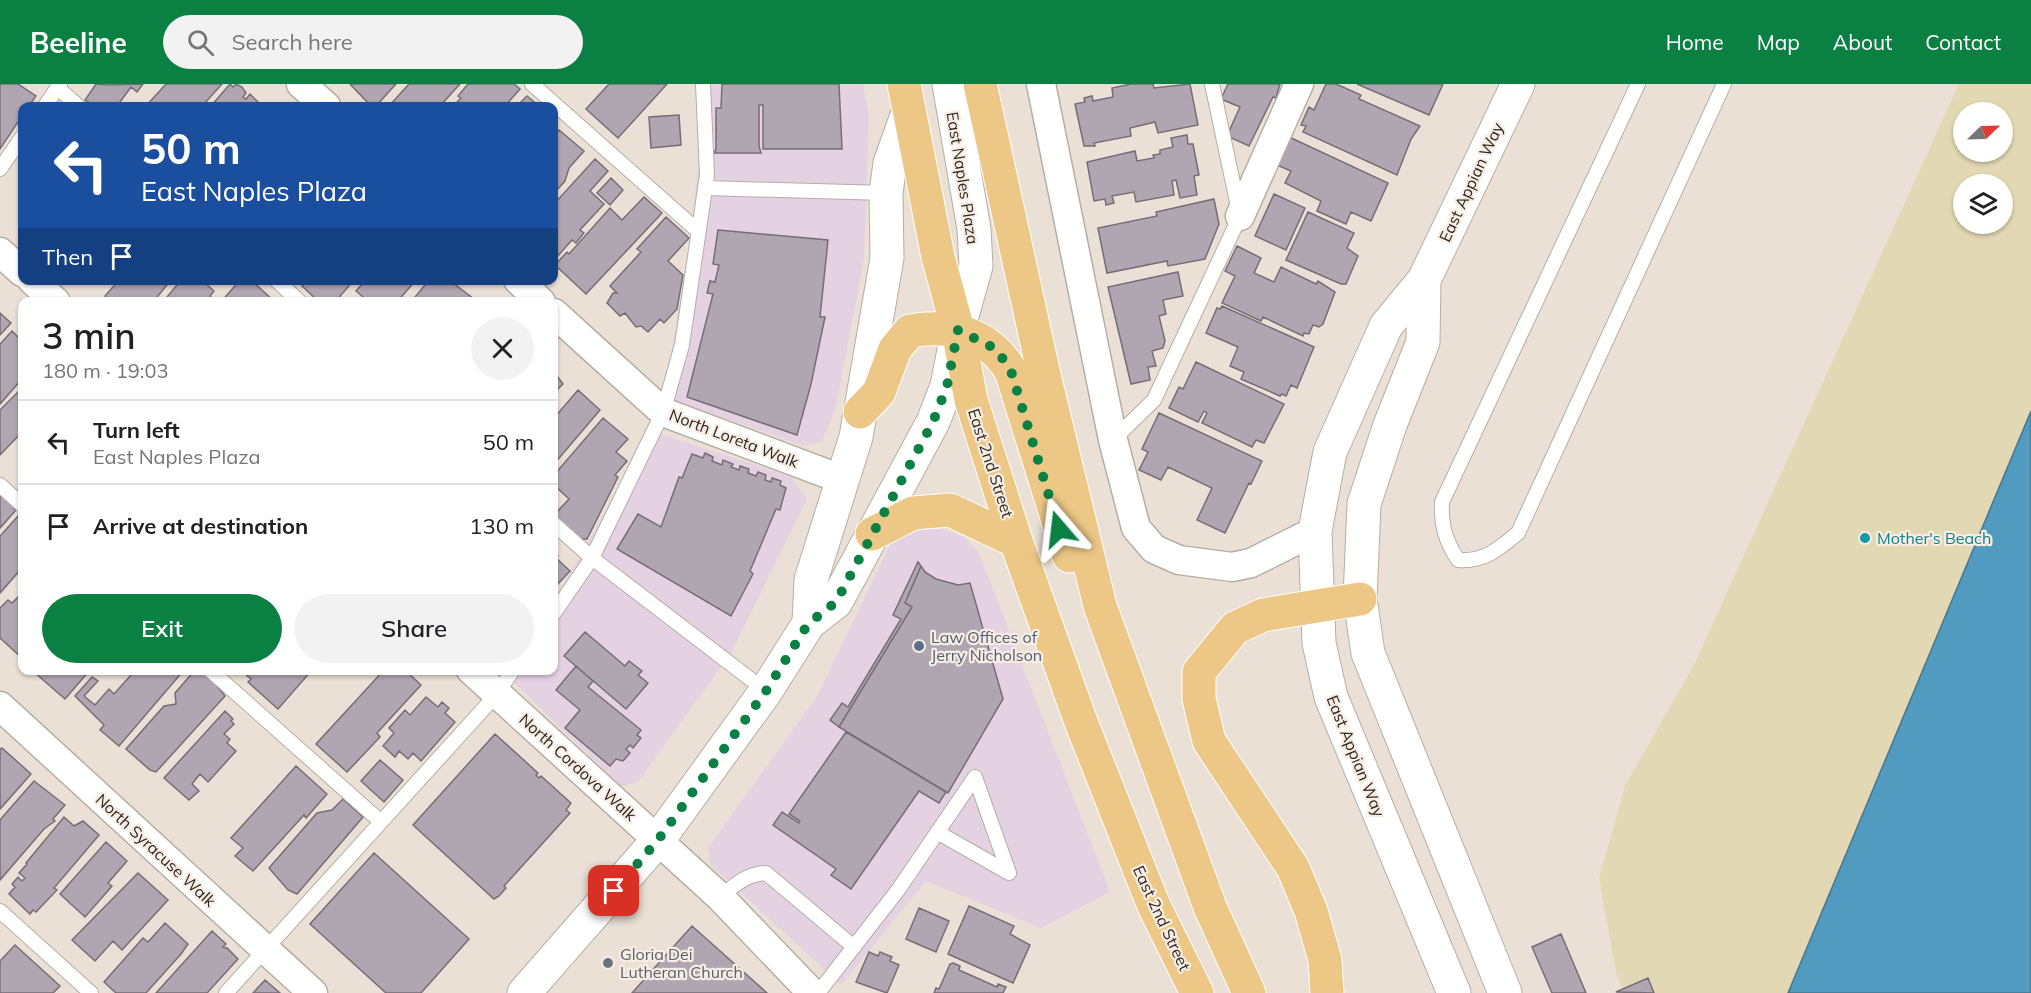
<!DOCTYPE html>
<meta charset="utf-8">
<style>
body{margin:0;font-family:Mulish,sans-serif;background:#f2f2f2;color:#202124;height:100vh;display:flex;flex-direction:column;font-size:22px;white-space:nowrap}
*{box-sizing:border-box;margin:0}
p{font-size:20px;color:#757577}
.icon{flex:none;width:33px;height:33px;fill:none;stroke:currentColor;stroke-width:2;stroke-linecap:round;stroke-linejoin:round}
.map{position:relative;flex:1;overflow:hidden}
.details{position:absolute;left:18px;top:213px;width:540px;height:378px;display:flex;flex-direction:column;background:#fff;border-radius:12px;box-shadow:0 2px 4px #0004}
.details>*{flex:none}
.top-card{position:absolute;left:18px;top:18px;width:540px;height:183px;border-radius:12px;box-shadow:0 2px 4px #0004;background:#1a4fa0;color:#fff;overflow:hidden}
.needle{width:39px;rotate:67deg}
.buttons{position:absolute;left:1953px;top:18px;display:grid;gap:12px}
.buttons a{display:grid;place-items:center;width:60px;height:60px;border-radius:50%;background:#fff;box-shadow:0 2px 4px #0004;font-size:30px}
.pin{position:absolute;display:grid;place-items:center;width:51px;height:51px;color:#fff;margin:-26px;border-radius:12px;box-shadow:0 3px 9px #0006}
.me{position:absolute;width:66px;margin:-33px;rotate:343deg;stroke-linejoin:round;filter:drop-shadow(0 0 4px #0008)}
.turn{display:flex;align-items:center;gap:21px;height:126px;padding:0 24px;font-size:27px}
.turn .icon{width:78px;height:78px;stroke-width:2.5}
.turn b{display:block;font-size:42px;line-height:51px}
.then{display:flex;align-items:center;height:57px;padding:0 24px;background:#0003;gap:12px;font-size:22px}
.round{display:grid;place-items:center;flex:none;width:63px;height:63px;border-radius:32px;background:#f2f2f2}
.head{display:flex;align-items:center;justify-content:space-between;height:102px;padding:0 24px}
h1{font-size:36px;font-weight:600;line-height:45px}
.button{display:flex;gap:12px;margin-top:auto;padding:12px 24px}
.button a{flex:1;height:69px;border-radius:36px;background:#0b8043;color:#fff;font-size:24px;font-weight:600;line-height:69px;text-align:center}
.button a+a{background:#f2f2f2;color:#202124}
ul{padding:0;list-style:none}
li{display:flex;align-items:center;gap:18px;height:84px;padding:0 24px;border-top:2px solid #e0e0e0}
li div{flex:1}
li b{display:block;font-size:22px}
li em{font-style:normal}
header{display:flex;align-items:center;gap:36px;box-sizing:border-box;height:84px;padding:0 30px;background:#0b8043;color:#fff}
header strong{font-size:28px}
nav{display:flex;gap:33px;margin-inline-start:auto;font-size:21px}
.search{width:420px;height:54px;background:#f2f2f2;display:flex;align-items:center;gap:15px;box-sizing:border-box;padding:0 21px;border-radius:33px;color:#757577;font-size:22px}
.map>svg:first-child{display:block}
</style>
<header>
<strong>Beeline</strong>
<div class="search"><svg class="icon" aria-label="search" viewBox="0 0 24 24"><circle cx="10" cy="10" r="6"/><path d="M15 15l6 6"/></svg>Search here</div>
<nav><a>Home</a><a>Map</a><a>About</a><a>Contact</a></nav>
</header>
<div class="map">
<svg width="2031" height="909" viewBox="0 0 2031 909">
<rect width="100%" height="100%" fill="#eae0d5"/>
<!-- commercial -->
<path fill="#e4d1e1" d="M 700,0 L 863,0 L 869,31 L 864,175 L 835,327 L 822,357 L 804,362 L 660,311 L 666,298 L 690,160 L 700,64 Z
M 645,345 L 791,393 L 807,415 L 731,569 L 637,699 L 621,702 L 502,587 L 554,586 L 554,517 L 625,392 Z
M 937,443 L 962,452 L 979,469 L 1110,808 L 1041,844 L 926,797 L 841,901 L 711,781 L 708,764 L 818,611 L 893,455 L 914,447 Z"/>
<!-- sand -->
<path fill="#e2d8b3" fill-rule="evenodd" d="M 1959,0 L 2031,0 L 2031,327 L 1788,909 L 1625,909 L 1617,892 L 1599,794 L 1625,702 L 1694,581 ZM 1964,28 L 2002,28 L 2002,68 L 1964,68 ZM 1964,100 L 2002,100 L 2002,140 L 1964,140 Z"/>
<!-- water -->
<path fill="#509bbf" stroke="#457890" stroke-width="1.5" d="M 2031,327 L 2031,909 L 1788,909 Z"/>
<!-- building -->
<path fill="#b0a6b1" stroke="#766d76" stroke-width="1.5" d="M 0,0 L 18,0 L 36,12 L 29,22 L 22,22 L 22,32 L 0,65 Z
M 96,0 L 109,1 L 143,0 L 137,8 L 131,3 L 117,22 L 94,22 L 85,16 Z
M 166,0 L 222,0 L 202,22 L 146,22 Z
M 230,0 L 233,3 L 236,0 L 242,3 L 246,9 L 243,13 L 246,15 L 250,10 L 262,22 L 211,22 Z
M 350,0 L 396,0 L 376,22 L 371,22 Z
M 409,0 L 460,0 L 440,22 L 389,22 Z
M 468,0 L 514,0 L 520,5 L 505,22 L 453,22 L 461,14 L 458,12 Z
M 609,0 L 667,0 L 618,54 L 586,25 Z
M 722,0 L 839,0 L 842,65 L 763,65 L 763,21 L 759,21 L 759,62 L 761,69 L 714,69 L 716,65 L 716,24 L 721,24 Z
M 1131,0 L 1153,0 L 1154,4 L 1190,0 L 1198,41 L 1158,49 L 1155,38 L 1130,44 L 1131,52 L 1094,59 L 1095,62 L 1084,62 L 1075,20 L 1085,18 L 1084,14 L 1092,12 L 1093,17 L 1113,13 L 1112,4 Z
M 1228,0 L 1280,0 L 1276,14 L 1273,13 L 1249,62 L 1227,52 L 1240,23 L 1221,15 Z
M 1326,0 L 1336,0 L 1361,11 L 1359,15 L 1420,42 L 1411,55 L 1397,91 L 1303,48 L 1306,42 L 1301,41 L 1309,23 L 1314,26 Z
M 1357,0 L 1443,0 L 1429,31 Z
M 527,12 L 539,22 L 517,22 Z
M 679,31 L 681,61 L 651,64 L 649,33 Z
M 559,46 L 584,67 L 569,84 L 565,97 L 554,109 L 554,52 Z
M 1187,51 L 1188,60 L 1193,60 L 1199,91 L 1194,92 L 1197,111 L 1180,114 L 1176,96 L 1172,97 L 1174,111 L 1136,118 L 1134,108 L 1112,112 L 1114,119 L 1106,121 L 1105,115 L 1094,117 L 1087,78 L 1135,67 L 1137,77 L 1154,74 L 1153,71 L 1160,70 L 1160,66 L 1173,63 L 1171,54 Z
M 1287,52 L 1388,99 L 1371,137 L 1351,128 L 1346,140 L 1317,127 L 1321,117 L 1285,99 L 1291,87 L 1275,80 Z
M 595,75 L 608,87 L 590,107 L 604,120 L 580,146 L 584,149 L 576,159 L 572,156 L 556,174 L 554,171 L 554,120 Z
M 611,94 L 623,106 L 610,121 L 597,109 Z
M 1274,110 L 1305,124 L 1286,166 L 1255,152 Z
M 644,113 L 662,129 L 586,210 L 555,181 L 567,168 L 569,170 L 610,124 L 622,136 Z
M 1214,115 L 1219,140 L 1205,175 L 1168,182 L 1167,177 L 1107,189 L 1098,144 L 1157,132 L 1156,128 Z
M 1308,128 L 1354,149 L 1347,164 L 1358,172 L 1346,200 L 1341,200 L 1286,176 Z
M 666,133 L 689,154 L 668,177 L 683,191 L 677,225 L 664,239 L 660,235 L 648,248 L 641,242 L 636,243 L 625,229 L 620,232 L 607,219 L 613,209 L 617,209 L 610,202 L 641,168 L 637,165 Z
M 718,146 L 828,156 L 820,233 L 825,233 L 811,300 L 797,351 L 687,313 L 713,210 L 707,209 L 710,197 L 715,198 L 719,181 L 713,180 Z
M 1237,162 L 1261,174 L 1254,189 L 1274,198 L 1281,183 L 1316,200 L 1318,197 L 1335,208 L 1323,240 L 1319,243 L 1313,241 L 1309,250 L 1304,249 L 1303,252 L 1263,233 L 1261,237 L 1222,219 L 1235,192 L 1225,187 Z
M 1178,188 L 1183,212 L 1163,216 L 1166,230 L 1159,232 L 1165,257 L 1163,264 L 1152,267 L 1156,282 L 1148,283 L 1150,296 L 1131,300 L 1108,203 Z
M 119,196 L 133,196 L 137,200 L 140,196 L 171,196 L 153,218 L 109,218 L 105,212 Z
M 181,196 L 208,196 L 205,199 L 214,207 L 210,212 L 215,217 L 163,218 Z
M 240,196 L 251,196 L 275,218 L 221,218 Z
M 303,196 L 354,196 L 335,218 L 319,218 L 302,202 L 305,199 Z
M 366,196 L 416,196 L 397,218 L 359,218 L 363,213 L 356,207 Z
M 429,196 L 449,196 L 478,218 L 411,218 Z
M 1222,222 L 1314,263 L 1297,304 L 1291,301 L 1286,312 L 1282,310 L 1280,312 L 1241,295 L 1244,288 L 1230,282 L 1238,263 L 1206,249 L 1217,224 L 1220,225 Z
M 0,229 L 11,239 L 0,251 Z
M 12,247 L 22,257 L 20,261 L 22,263 L 22,295 L 0,320 L 0,260 Z
M 1196,278 L 1284,320 L 1264,359 L 1256,356 L 1252,363 L 1202,339 L 1207,329 L 1204,327 L 1198,338 L 1169,324 L 1179,303 L 1183,305 Z
M 554,288 L 563,300 L 556,307 L 554,305 Z
M 22,304 L 22,348 L 0,371 L 0,326 Z
M 578,306 L 600,326 L 554,380 L 554,334 Z
M 1159,329 L 1262,377 L 1251,400 L 1249,399 L 1225,449 L 1197,436 L 1212,404 L 1168,383 L 1161,396 L 1139,386 L 1148,368 L 1142,365 Z
M 603,334 L 628,355 L 616,368 L 627,377 L 615,391 L 618,393 L 587,455 L 581,455 L 554,431 L 569,415 L 554,401 L 554,391 Z
M 705,369 L 713,373 L 712,377 L 722,381 L 723,376 L 733,380 L 731,383 L 739,386 L 740,382 L 749,385 L 748,389 L 756,392 L 758,388 L 766,391 L 765,396 L 771,398 L 772,394 L 781,397 L 780,401 L 786,404 L 780,426 L 776,425 L 750,487 L 753,490 L 731,532 L 617,465 L 638,430 L 661,443 L 679,393 L 682,394 L 692,370 L 703,374 Z
M 0,406 L 17,420 L 14,425 L 16,426 L 0,444 Z
M 18,432 L 22,436 L 22,484 L 0,509 L 0,452 Z
M 554,467 L 558,472 L 556,474 L 570,487 L 554,504 Z
M 918,478 L 921,482 L 905,519 L 912,523 L 839,643 L 830,636 L 842,619 L 848,623 L 901,535 L 893,531 Z
M 921,482 L 925,488 L 936,495 L 958,501 L 970,499 L 1003,615 L 948,709 L 839,643 L 912,523 L 905,519 Z
M 18,513 L 22,517 L 22,574 L 0,554 L 0,524 L 8,516 L 12,519 Z
M 585,548 L 625,582 L 629,577 L 642,587 L 638,591 L 648,599 L 626,625 L 564,572 Z
M 576,582 L 593,597 L 588,603 L 641,646 L 637,651 L 641,654 L 633,664 L 630,661 L 626,665 L 630,669 L 623,677 L 616,675 L 610,682 L 565,644 L 580,626 L 556,606 Z
M 36,586 L 90,586 L 65,615 L 34,588 Z
M 126,586 L 184,586 L 119,662 L 100,646 L 104,641 L 75,612 L 92,593 L 98,597 L 84,612 L 95,621 L 109,605 L 114,610 L 131,591 Z
M 195,586 L 209,592 L 225,612 L 156,688 L 150,686 L 126,665 L 164,622 L 176,620 L 175,609 Z
M 253,586 L 312,586 L 278,625 L 248,598 L 251,595 L 247,592 Z
M 384,586 L 405,586 L 421,601 L 377,649 L 380,653 L 347,688 L 316,660 Z
M 426,613 L 438,623 L 442,618 L 449,624 L 445,629 L 455,638 L 421,677 L 413,669 L 408,675 L 399,667 L 395,673 L 383,662 L 394,649 L 389,644 L 405,626 L 410,631 Z
M 225,627 L 233,635 L 231,637 L 234,640 L 224,650 L 230,655 L 227,659 L 236,667 L 208,698 L 200,690 L 192,700 L 199,707 L 189,716 L 164,694 Z
M 846,648 L 946,708 L 939,719 L 919,707 L 851,805 L 831,791 L 836,785 L 773,741 L 782,728 L 799,739 L 800,737 L 789,730 Z
M 495,650 L 538,689 L 536,691 L 539,694 L 541,692 L 571,719 L 566,726 L 570,729 L 504,802 L 506,804 L 499,812 L 494,815 L 413,741 Z
M 2,664 L 31,690 L 0,725 L 0,665 Z
M 380,676 L 403,696 L 384,718 L 361,697 Z
M 296,682 L 327,710 L 306,734 L 304,731 L 253,787 L 235,772 L 243,764 L 231,754 Z
M 34,697 L 65,721 L 53,735 L 55,737 L 44,745 L 0,796 L 0,736 Z
M 343,715 L 363,733 L 297,810 L 288,806 L 269,784 L 317,729 L 332,726 Z
M 64,733 L 74,742 L 83,737 L 99,751 L 54,804 L 57,806 L 36,828 L 33,826 L 30,830 L 9,810 L 15,803 L 12,800 L 18,793 L 22,797 L 25,794 L 19,789 L 27,780 L 26,779 Z
M 106,758 L 127,777 L 108,799 L 112,802 L 85,833 L 60,810 Z
M 374,769 L 469,855 L 421,909 L 386,909 L 310,840 Z
M 138,789 L 168,816 L 122,866 L 113,857 L 95,877 L 72,856 Z
M 969,822 L 1014,842 L 1010,850 L 1030,861 L 1013,899 L 948,870 Z
M 919,824 L 949,837 L 936,868 L 906,855 Z
M 165,839 L 188,860 L 181,870 L 146,909 L 116,909 L 104,898 L 143,854 L 148,858 Z
M 692,842 L 767,909 L 632,909 Z
M 212,847 L 226,860 L 223,863 L 227,864 L 238,875 L 207,909 L 156,909 Z
M 1561,850 L 1586,909 L 1552,909 L 1532,863 Z
M 15,861 L 60,902 L 53,909 L 0,909 L 0,877 Z
M 869,868 L 878,872 L 880,868 L 892,873 L 890,877 L 899,881 L 887,909 L 856,898 Z
M 953,879 L 960,882 L 959,886 L 997,903 L 998,900 L 1006,903 L 1003,909 L 934,909 L 936,904 L 939,905 L 950,880 Z
M 1648,894 L 1654,909 L 1616,908 Z
M 265,896 L 280,909 L 253,909 Z"/>
<g fill="none" stroke-linecap="round" stroke-linejoin="round">
<defs>
<path id="lane" d="M 532,0 L 698,147
M 1638,0 L 1442,418 C 1441,441 1445,456 1458,476 C 1484,478 1499,465 1518,449 L 1724,0
M 58,4 L 78,22
M 45,22 L 60,0
M 0,85 L 22,53
M 705,104 L 886,109
M 276,196 L 300,218
M 1114,355 L 1154,316 L 1240,132 L 1212,0
M 0,401 L 22,421
M 554,440 L 592,474 L 766,607
M 554,529 L 592,474 L 663,328 L 682,261 L 707,91 L 703,0
M 210,586 L 380,737
M 720,813 C 735,801 746,790 766,789 L 854,863
M 0,827 L 91,909
M 226,909 L 497,610 L 513,586
M 818,909 L 898,806 L 975,693 L 1009,789 L 937,748"/>
<path id="street" d="M 301,0 L 326,22
M 1041,0 L 1113,356 L 1136,444 L 1154,465 L 1179,476 L 1232,483 L 1251,479 L 1315,447
M 1240,132 L 1299,0
M 0,168 L 22,188
M 32,196 L 56,218
M 518,196 L 541,218
M 554,229 L 663,328 L 841,395
M 471,586 L 720,813 L 812,909
M 0,622 L 313,909"/>
<path id="secondary" d="M 1424,196 L 1423,258 L 1390,341 L 1364,420 L 1360,515 L 1368,569 L 1505,909
M 809,539 L 811,496 L 856,353 L 887,174 L 886,109 L 890,79 L 909,26
M 524,909 L 658,756 L 766,607 L 809,539 L 836,518 L 933,338 L 947,302 L 958,246 L 976,182 L 974,145 L 949,0
M 1454,909 L 1331,613 L 1319,559 L 1315,447 L 1330,368 L 1386,242 L 1424,196 L 1518,0"/>
<path id="primary" d="M 904,0 L 938,173 L 958,246 L 971,316 L 1016,457 L 1081,638 L 1136,777 L 1154,822 L 1197,909
M 980,0 L 1044,291 L 1100,522 L 1210,823 L 1249,909
M 860,328 L 879,308 L 895,265 L 910,247 C 951,240 988,249 1011,287 L 1069,472
M 872,450 L 913,429 L 950,426 L 1016,457
M 1327,909 L 1325,876 L 1311,827 L 1293,784 L 1209,657 L 1199,615 L 1199,588 L 1235,544 L 1263,531 L 1360,515"/>
</defs>
<!-- lane casing -->
<use href="#lane" stroke="#b7aea3" stroke-width="16"/>
<!-- street casing -->
<use href="#street" stroke="#b7aea3" stroke-width="31"/>
<!-- secondary casing -->
<use href="#secondary" stroke="#b7aea3" stroke-width="35"/>
<!-- primary casing -->
<use href="#primary" stroke="#fff" stroke-width="35"/>
<!-- lane -->
<use href="#lane" stroke="#fff" stroke-width="14"/>
<!-- street -->
<use href="#street" stroke="#fff" stroke-width="28"/>
<!-- secondary -->
<use href="#secondary" stroke="#fff" stroke-width="33"/>
<!-- primary -->
<use href="#primary" stroke="#ecc786" stroke-width="33"/>
</g>
<g fill="none" stroke-linecap="round" stroke-linejoin="round">
<!-- route -->
<path stroke="#0b8043" stroke-width="10" stroke-dasharray="0 18" d="M 614,807 L 658,756 L 766,607 L 808,540 L 836,518 L 933,338 L 947,302 L 958,246 L 996,265 L 1011,287 L 1059,445"/>
</g>
<!-- markers -->
<circle fill="#0f9aa8" stroke="#f7ede2" stroke-width="2" cx="1865" cy="454" r="6"/>
<circle fill="#5c6f8a" stroke="#f7ede2" stroke-width="2" cx="919" cy="562" r="6"/>
<circle fill="#6b7280" stroke="#f7ede2" stroke-width="2" cx="608" cy="879" r="6"/>
<g text-anchor="middle" dominant-baseline="central" stroke-width="4.5" stroke-linejoin="round" paint-order="stroke">
<!-- street labels -->
<g font-size="16" fill="#2a2622" stroke="#f7ede2">
<text transform="translate(963 94) rotate(81)">East Naples Plaza</text>
<text transform="translate(1471 98) rotate(-65)">East Appian Way</text>
<text transform="translate(734 354) rotate(21)">North Loreta Walk</text>
<text transform="translate(991 379) rotate(72)">East 2nd Street</text>
<text transform="translate(1356 672) rotate(68)">East Appian Way</text>
<text transform="translate(578 683) rotate(42)">North Cordova Walk</text>
<text transform="translate(156 766) rotate(43)">North Syracuse Walk</text>
<text transform="translate(1162 834) rotate(65)">East 2nd Street</text>
</g>
<!-- culture labels -->
<g font-size="16" fill="#0d838f" stroke="#f7ede2" text-anchor="start">
<text x="1877" y="454">Mother's Beach</text>
</g>
<!-- service labels -->
<g font-size="16" fill="#4e5e75" stroke="#f7ede2" text-anchor="start">
<text x="931" y="553">Law Offices of<tspan x="931" dy="18">Jerry Nicholson</tspan></text>
</g>
<!-- worship labels -->
<g font-size="16" fill="#5b616d" stroke="#f7ede2" text-anchor="start">
<text x="620" y="870">Gloria Dei<tspan x="620" dy="18">Lutheran Church</tspan></text>
</g>
</g>
</svg>
<div class="buttons">
<a><svg class="needle" viewBox="-14 -14 28 28"><path d="M0-13l5 13h-10z" fill="#e53935"/><path d="M0 13l5-13h-10z" fill="#757577"/></svg></a>
<a><svg class="icon" aria-label="layers" viewBox="0 0 24 24"><path d="M12 4l9 5-9 5-9-5zM3 14l9 5 9-5"/></svg></a>
</div>
<div class="pin" style="left:614px;top:807px;background:#d93025"><svg class="icon" aria-label="arrive" viewBox="0 0 24 24"><path d="M6 21V4h12l-3 4 3 4H6"/></svg></div>
<svg class="me" style="left:1059px;top:445px" viewBox="-20 -20 40 40"><path d="M0-17L14 15 0 8-14 15z" fill="#0b8043" stroke="#fff" stroke-width="4"/></svg>
<div class="top-card">
<div class="turn"><svg class="icon" aria-label="left" viewBox="0 0 24 24"><path d="M17 20v-9H6M10 6l-5 5 5 5"/></svg><div><b>50 m</b>East Naples Plaza</div></div>
<div class="then">Then<svg class="icon" aria-label="arrive" viewBox="0 0 24 24"><path d="M6 21V4h12l-3 4 3 4H6"/></svg></div>
</div>
<section class="details">
<div class="head"><div><h1>3 min</h1><p>180 m · 19:03</p></div><a class="round"><svg class="icon" aria-label="close" viewBox="0 0 24 24"><path d="M6 6l12 12M18 6L6 18"/></svg></a></div>
<ul>
<li><svg class="icon" aria-label="left" viewBox="0 0 24 24"><path d="M17 20v-9H6M10 6l-5 5 5 5"/></svg><div><b>Turn left</b><p>East Naples Plaza</p></div><em>50 m</em></li>
<li><svg class="icon" aria-label="arrive" viewBox="0 0 24 24"><path d="M6 21V4h12l-3 4 3 4H6"/></svg><div><b>Arrive at destination</b></div><em>130 m</em></li>
</ul>
<div class="button"><a>Exit</a><a>Share</a></div>
</section>
</div>
